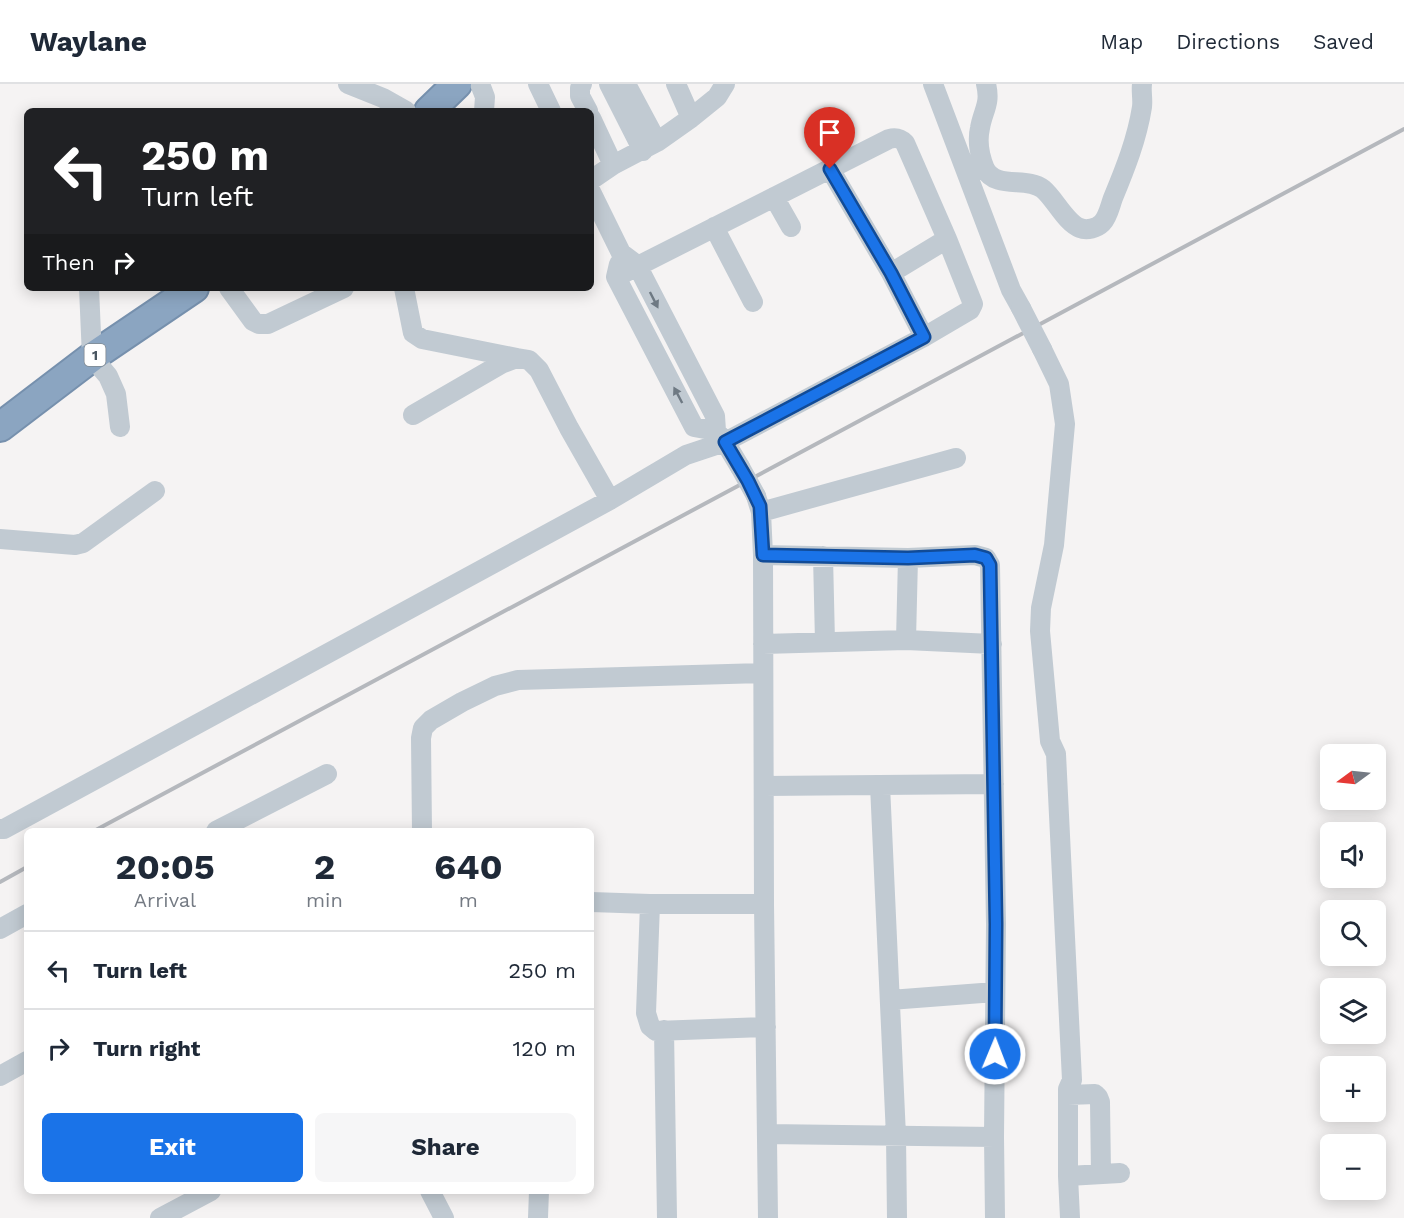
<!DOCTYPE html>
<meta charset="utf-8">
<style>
body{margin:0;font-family:"Work Sans",sans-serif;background:#f6f6f7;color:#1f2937;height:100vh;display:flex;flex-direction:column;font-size:22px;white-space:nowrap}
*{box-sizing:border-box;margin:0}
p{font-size:20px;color:#747a83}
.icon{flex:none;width:33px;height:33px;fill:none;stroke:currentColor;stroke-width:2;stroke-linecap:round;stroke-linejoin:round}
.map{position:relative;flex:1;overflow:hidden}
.side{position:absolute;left:24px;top:744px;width:570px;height:366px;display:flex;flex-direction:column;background:#fff;border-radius:9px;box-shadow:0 3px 15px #0003}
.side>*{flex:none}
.top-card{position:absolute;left:24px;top:24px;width:570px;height:183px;border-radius:9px;box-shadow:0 3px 15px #0003;background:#202124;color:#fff;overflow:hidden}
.needle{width:39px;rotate:255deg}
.fabs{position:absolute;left:1320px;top:660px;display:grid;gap:12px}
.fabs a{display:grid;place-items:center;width:66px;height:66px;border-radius:9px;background:#fff;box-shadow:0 3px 15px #0003;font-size:30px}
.pin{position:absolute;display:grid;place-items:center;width:51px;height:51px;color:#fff;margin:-62px -26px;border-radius:50% 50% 50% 0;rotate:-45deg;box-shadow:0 0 6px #0007}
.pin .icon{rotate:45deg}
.me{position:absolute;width:66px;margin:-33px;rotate:1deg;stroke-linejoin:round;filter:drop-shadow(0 0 4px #0008)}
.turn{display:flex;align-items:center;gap:21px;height:126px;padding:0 18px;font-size:27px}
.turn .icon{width:78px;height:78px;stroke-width:2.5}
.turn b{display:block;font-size:42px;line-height:51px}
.then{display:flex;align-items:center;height:57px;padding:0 18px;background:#0003;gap:12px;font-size:22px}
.eta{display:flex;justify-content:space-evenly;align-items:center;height:102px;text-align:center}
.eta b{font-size:36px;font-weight:700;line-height:42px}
.cta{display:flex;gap:12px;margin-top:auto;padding:12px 18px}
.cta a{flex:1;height:69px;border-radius:9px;background:#1a73e8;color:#fff;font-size:24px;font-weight:700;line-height:69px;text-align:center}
.cta a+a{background:#f6f6f7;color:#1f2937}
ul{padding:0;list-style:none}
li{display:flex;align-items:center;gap:18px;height:78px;padding:0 18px;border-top:2px solid #e0e1e3}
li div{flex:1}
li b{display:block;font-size:22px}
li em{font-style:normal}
header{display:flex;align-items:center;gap:36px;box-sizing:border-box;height:84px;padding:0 30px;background:#fff;border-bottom:2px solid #e0e1e3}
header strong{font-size:28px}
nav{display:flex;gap:33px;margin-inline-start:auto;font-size:21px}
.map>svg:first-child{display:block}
</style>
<header>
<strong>Waylane</strong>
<nav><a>Map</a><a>Directions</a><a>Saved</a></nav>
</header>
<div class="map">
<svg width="1404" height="1134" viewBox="0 0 1404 1134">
<rect width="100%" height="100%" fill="#f5f3f3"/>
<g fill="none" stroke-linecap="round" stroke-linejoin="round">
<defs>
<path id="highway" d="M 429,27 L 457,0
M 0,343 L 92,273 L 194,204"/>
</defs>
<!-- highway casing -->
<use href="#highway" stroke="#7690ad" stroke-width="32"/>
<!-- minor -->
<path stroke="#c1cad2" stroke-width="20" d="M 348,0 L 383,14 L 406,27
M 480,0 L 485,13 L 484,27
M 538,0 L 551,27
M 582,0 L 580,4 L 580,12 L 588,27
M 609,0 L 643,67
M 626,0 L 657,58
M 676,0 L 691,34
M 933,0 L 1011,206 L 1021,224
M 986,0 C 991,20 983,26 980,44 C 977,57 980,73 985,85 C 996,106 1027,92 1043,105 C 1055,115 1066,139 1080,144 C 1087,147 1097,144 1102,139 C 1108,133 1110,122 1113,114 C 1125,85 1137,55 1142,23 C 1143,15 1141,8 1142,0
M 591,34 L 613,81
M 830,85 L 891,189 L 924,253
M 591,96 L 613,81 L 657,58 L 691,34 L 717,13 L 725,0
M 591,108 L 621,169 L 637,181 L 715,332 L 716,347 L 725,358 L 740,383
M 774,113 L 791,143
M 714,143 L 753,218
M 619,180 L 616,193 L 694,343 L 716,347
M 891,189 L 947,155
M 89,204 L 92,273 L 108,292 L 116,310 L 120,343
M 229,204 L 253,237 L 259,240 L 268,240 L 344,204
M 404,204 L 413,249 L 422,255 L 517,274
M 1042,265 L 1059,300 L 1065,340 L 1054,461 L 1041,524 L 1040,547 L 1050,657 L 1056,670 L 1072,996 L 1068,1005 L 1068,1092 L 1070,1134
M 413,331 L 501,280 L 517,274 L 529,276 L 539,286 L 569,344 L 610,416
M 756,412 L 761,428 L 763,471 L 764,820 L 768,1134
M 761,428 L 956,374
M 0,455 L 75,461 L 83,459 L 155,407
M 763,471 L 908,474 L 975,471 L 986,474 L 990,481 L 996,840 L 994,1053 L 767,1050
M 823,472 L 825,558
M 906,556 L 908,474
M 763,560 L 906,556 L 992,560
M 880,701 L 896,1052 L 897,1134
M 764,702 L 994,700
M 0,745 L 4,745 L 610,416 L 686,371 L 725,358 L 924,253 L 970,226 L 973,220 L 947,155 L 905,59 C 900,54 896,53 889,55 L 616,193
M 216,747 L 327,690
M 422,747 L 421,654 L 423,644 L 431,636 L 462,618 L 495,602 L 518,596 L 763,589
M 591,818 L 650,820 L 764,820
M 650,820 L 646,929 L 650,942 L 656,947 L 766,943
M 0,845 L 27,830
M 890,916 L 995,908
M 664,946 L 667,1134
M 0,992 L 27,977
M 1068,1011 L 1095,1010 L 1098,1013 L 1100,1018 L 1101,1090
M 994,1053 L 995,1134
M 1068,1092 L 1120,1089
M 430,1107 L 444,1134
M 160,1134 L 211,1107
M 538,1134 L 539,1107"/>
<!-- highway -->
<use href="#highway" stroke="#8ba5c1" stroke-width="28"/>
<!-- rail -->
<path stroke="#b5b8bd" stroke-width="4" d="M 94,747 L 1404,45
M 0,798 L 27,783"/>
<!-- minor-bridge -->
<path stroke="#c1cad2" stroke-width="20" d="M 1021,224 L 1042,265
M 740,383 L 756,412"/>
</g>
<!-- one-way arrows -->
<defs><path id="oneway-solid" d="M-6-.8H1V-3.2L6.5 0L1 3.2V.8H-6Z" transform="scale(1.5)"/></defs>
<g fill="#6e7983">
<use href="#oneway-solid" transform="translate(654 216) rotate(63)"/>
<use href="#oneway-solid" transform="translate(678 311) rotate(-118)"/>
</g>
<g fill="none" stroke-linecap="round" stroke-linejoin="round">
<defs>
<path id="route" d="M 830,85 L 891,189 L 924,253 L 725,358 L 748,397 L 760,422 L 763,471 L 908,474 L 975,471 L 986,474 L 990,481 L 996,840 L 995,970"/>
</defs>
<!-- route casing -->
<use href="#route" stroke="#114b97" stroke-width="15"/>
<!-- route -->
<use href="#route" stroke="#1a73e8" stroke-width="10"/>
</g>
<g text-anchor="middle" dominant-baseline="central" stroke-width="4.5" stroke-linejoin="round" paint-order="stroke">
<!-- shield labels -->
<rect fill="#fff" stroke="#808990" stroke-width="1.5" x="84.5" y="260" width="21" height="22" rx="4.5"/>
<g font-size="14" font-weight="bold" fill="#4a5661">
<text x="95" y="271">1</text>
</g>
</g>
</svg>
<div class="fabs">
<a><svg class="needle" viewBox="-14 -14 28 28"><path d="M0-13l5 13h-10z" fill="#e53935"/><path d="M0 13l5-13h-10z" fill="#747a83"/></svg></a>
<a><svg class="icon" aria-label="sound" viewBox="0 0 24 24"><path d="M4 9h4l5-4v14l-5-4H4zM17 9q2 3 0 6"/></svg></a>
<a><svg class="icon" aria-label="search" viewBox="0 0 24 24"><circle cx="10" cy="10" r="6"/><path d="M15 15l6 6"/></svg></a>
<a><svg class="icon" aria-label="layers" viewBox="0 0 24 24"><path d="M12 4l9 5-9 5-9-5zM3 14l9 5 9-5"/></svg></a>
<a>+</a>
<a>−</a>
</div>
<div class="pin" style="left:830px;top:85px;background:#d93025"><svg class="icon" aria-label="arrive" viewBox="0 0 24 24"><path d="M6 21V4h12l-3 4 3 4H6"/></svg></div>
<svg class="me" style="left:995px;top:970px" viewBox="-20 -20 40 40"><circle r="17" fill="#1a73e8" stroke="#fff" stroke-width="3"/><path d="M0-11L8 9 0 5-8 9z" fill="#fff"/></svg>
<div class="top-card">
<div class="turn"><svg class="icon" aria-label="left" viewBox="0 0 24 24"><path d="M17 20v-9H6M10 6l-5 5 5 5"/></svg><div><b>250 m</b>Turn left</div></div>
<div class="then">Then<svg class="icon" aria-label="right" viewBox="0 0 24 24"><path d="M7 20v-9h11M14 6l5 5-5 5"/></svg></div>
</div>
<section class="side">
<div class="eta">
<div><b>20:05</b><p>Arrival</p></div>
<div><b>2</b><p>min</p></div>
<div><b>640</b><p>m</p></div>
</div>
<ul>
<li><svg class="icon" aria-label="left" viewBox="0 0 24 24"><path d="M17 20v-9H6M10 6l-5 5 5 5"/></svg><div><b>Turn left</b></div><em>250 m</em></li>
<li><svg class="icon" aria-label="right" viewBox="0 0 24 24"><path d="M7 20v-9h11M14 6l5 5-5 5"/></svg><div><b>Turn right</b></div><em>120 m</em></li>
</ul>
<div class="cta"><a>Exit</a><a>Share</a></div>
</section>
</div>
